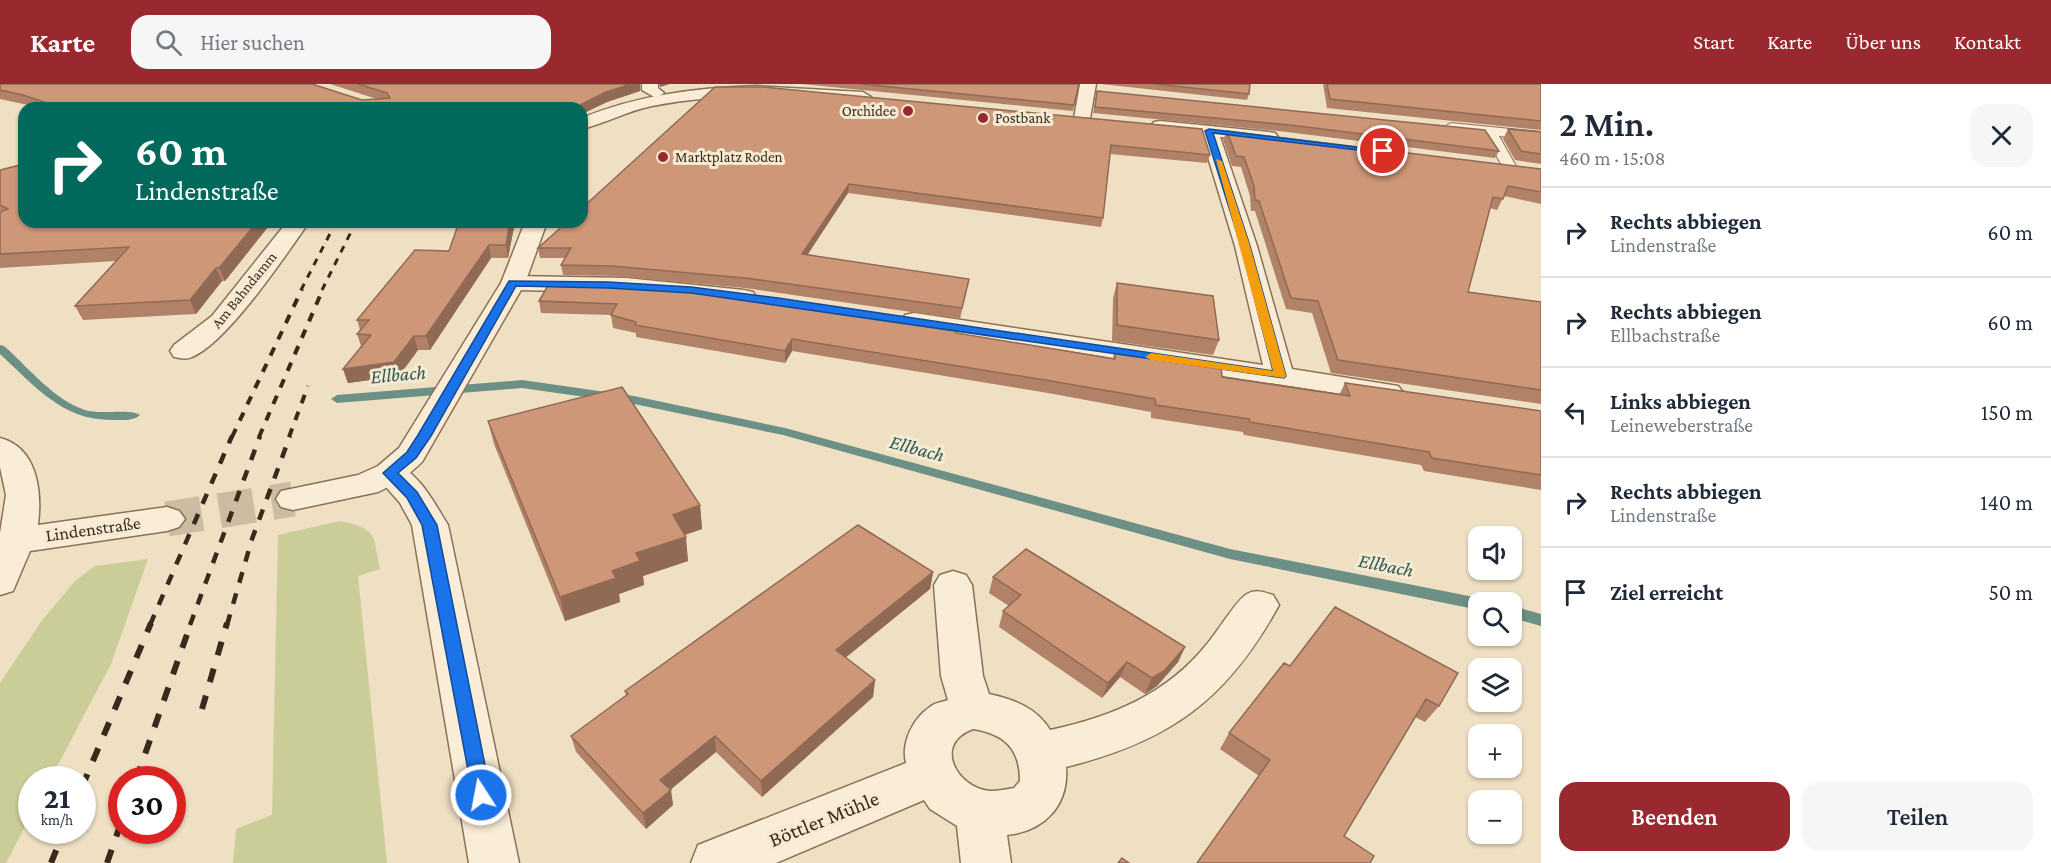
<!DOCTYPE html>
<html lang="de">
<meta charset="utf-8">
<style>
body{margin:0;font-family:"Crimson Pro",serif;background:#f6f6f7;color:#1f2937;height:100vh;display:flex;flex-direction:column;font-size:22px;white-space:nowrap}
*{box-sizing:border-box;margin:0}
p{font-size:20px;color:#747a83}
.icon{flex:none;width:33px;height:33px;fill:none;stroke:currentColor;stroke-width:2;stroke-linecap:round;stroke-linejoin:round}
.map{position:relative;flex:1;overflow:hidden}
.side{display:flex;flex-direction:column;background:#fff;width:510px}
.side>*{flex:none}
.banner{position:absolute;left:18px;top:18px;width:570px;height:126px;border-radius:18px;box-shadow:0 2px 4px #0004;background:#00695c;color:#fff;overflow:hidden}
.fabs{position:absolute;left:1468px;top:442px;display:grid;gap:12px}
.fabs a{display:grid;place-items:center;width:54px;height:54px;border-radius:12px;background:#fff;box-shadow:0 2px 4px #0004;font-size:30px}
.speed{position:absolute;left:18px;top:682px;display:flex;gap:12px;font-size:30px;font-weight:700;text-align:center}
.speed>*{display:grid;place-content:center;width:78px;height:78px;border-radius:50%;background:#fff;box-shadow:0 2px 4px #0004;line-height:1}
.speed small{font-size:15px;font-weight:400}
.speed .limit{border:9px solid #d22;background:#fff;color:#111}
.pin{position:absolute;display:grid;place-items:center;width:51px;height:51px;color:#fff;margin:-26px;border:3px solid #fff;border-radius:50%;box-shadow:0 2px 6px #0007}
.me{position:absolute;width:66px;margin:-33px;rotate:349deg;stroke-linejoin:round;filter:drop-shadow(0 0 4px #0008)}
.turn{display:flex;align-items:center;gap:21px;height:126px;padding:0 18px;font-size:27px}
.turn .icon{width:78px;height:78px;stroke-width:2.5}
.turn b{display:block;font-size:42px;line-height:51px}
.round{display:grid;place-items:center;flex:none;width:63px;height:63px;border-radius:18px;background:#f6f6f7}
.overview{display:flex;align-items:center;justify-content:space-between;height:102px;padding:0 18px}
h1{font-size:36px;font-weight:600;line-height:45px}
.action{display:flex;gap:12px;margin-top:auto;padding:12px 18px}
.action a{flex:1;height:69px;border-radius:18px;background:#9a282f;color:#fff;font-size:24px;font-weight:600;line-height:69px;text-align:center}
.action a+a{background:#f6f6f7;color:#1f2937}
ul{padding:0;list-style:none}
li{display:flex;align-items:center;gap:18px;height:90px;padding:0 18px;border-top:2px solid #e0e1e3}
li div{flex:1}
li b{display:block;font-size:22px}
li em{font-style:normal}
header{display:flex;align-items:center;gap:36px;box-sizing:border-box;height:84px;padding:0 30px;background:#9a282f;color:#fff}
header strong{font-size:28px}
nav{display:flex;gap:33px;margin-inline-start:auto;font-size:21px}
.search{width:420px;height:54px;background:#f6f6f7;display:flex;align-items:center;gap:15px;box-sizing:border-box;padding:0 21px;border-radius:18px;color:#747a83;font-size:22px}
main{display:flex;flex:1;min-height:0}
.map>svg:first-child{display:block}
</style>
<header>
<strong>Karte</strong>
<div class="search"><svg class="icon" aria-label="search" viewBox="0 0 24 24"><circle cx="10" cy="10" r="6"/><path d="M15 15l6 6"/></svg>Hier suchen</div>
<nav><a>Start</a><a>Karte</a><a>Über uns</a><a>Kontakt</a></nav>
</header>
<main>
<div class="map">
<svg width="1541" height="779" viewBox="0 0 1541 779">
<rect width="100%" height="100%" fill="#efe0c3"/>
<!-- green -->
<path fill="#cacd97" d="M 340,437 C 378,445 373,450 380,485 L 358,492 L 387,779 L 233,779 L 236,745 L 272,731 L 278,451 Z
M 148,475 L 111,580 L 50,696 L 32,696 L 31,731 L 6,779 L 0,779 L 0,599 L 41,538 L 75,497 L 95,482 Z"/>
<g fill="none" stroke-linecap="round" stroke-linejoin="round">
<!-- stream -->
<path fill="#6c9085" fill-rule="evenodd" d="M 0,261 L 4,262 C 28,283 54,316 85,326 C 99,331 132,324 140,331 C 134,337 122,336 114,336 C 62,337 35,302 0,270 Z
M 522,296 L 634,312 L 785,344 L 1230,465 L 1479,514 L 1485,516 L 1486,519 L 1479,519 L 1479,526 L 1230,475 L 783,351 L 634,320 L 522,304 L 337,319 L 331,315 L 337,311 Z
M 1512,522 L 1541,530 L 1541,542 L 1512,534 Z"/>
<!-- tertiary-tunnel -->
<path stroke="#cbbca2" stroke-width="35" stroke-dasharray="35 18" stroke-linecap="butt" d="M 167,435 L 293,415"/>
<defs>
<path id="service" d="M 1451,39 L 1541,48 L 1541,56 L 1499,52 L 1517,84 L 1510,88 L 1503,84 L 1486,52 L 1446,46 L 1444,43 Z"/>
<path id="minor" d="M 642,0 L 658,0 L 658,4 L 664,9 L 656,14 L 642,6 Z
M 1080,0 L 1096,0 L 1090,34 L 1082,39 L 1074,34 Z
M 1209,42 L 1215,43 L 1218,47 L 1257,162 L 1292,285 L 1398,302 L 1403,308 L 1398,314 L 1388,317 L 914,245 L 905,243 L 901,237 L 905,231 L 914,229 L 1263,281 L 1235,162 L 1200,47 L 1203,43 Z
M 287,138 L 309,138 C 286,171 227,259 192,273 C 186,276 181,274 174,273 L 170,267 L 174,261 L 212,232 Z
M 513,192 L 626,194 L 744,206 L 753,208 L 756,213 L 753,218 L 744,220 L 626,208 L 513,206 L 504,204 L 501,199 L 504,194 Z
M 390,378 C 418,386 433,417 448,441 L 519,779 L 469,779 L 412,441 L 400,419 L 374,389 L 378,382 Z
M 953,487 L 966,491 L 972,501 L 983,592 L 989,610 C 1013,615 1037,624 1050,646 C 1112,633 1167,610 1207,560 C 1216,550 1237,515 1247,510 C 1256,505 1263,508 1273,511 L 1279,521 C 1227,616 1170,657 1066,683 C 1069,721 1045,747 1007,751 L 1011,779 L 961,779 L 957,742 L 930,725 L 924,716 L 776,779 L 691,779 L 698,761 L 906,679 C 901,659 913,634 930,623 C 934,619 942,618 948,616 L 941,592 L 934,501 L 940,491 ZM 973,645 C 1005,650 1020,665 1020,697 L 1014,704 C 1007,705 998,707 990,707 C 957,704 932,660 973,645 Z"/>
<path id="tertiary" d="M 755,2 L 863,8 L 871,13 L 863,18 C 792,12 722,8 652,22 C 627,27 606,39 582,45 L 582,34 C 638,11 695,4 755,2 Z
M 1160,37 L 1269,48 L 1275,49 L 1278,53 L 1275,57 L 1269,58 L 1154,46 L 1151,42 L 1154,38 Z
M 525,138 L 547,138 L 525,199 L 422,378 L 402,396 L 378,408 L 293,426 L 281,423 L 276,415 L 281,407 L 358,391 L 378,382 L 399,364 L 501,199 Z
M 0,354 C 38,364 42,408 38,441 L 167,423 L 179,427 L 185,435 L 179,443 L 167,447 L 30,467 L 13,507 L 0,511 L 0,449 L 6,411 L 0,383 Z"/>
</defs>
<!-- service casing -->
<use href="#service" stroke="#8a7159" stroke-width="2"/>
<!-- minor casing -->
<use href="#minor" stroke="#8a7159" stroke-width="3"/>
<!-- tertiary casing -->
<use href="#tertiary" stroke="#8a7159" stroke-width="3"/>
<!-- service -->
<use href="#service" fill="#faedd7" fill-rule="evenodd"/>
<!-- minor -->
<use href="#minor" fill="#faedd7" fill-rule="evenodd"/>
<!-- tertiary -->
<use href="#tertiary" fill="#faedd7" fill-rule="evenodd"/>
<!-- rail-far3 -->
<path stroke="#392a1e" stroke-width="3" stroke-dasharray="7 7" stroke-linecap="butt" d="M 301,206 L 336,138
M 322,206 L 356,138"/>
<!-- rail-far2 -->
<path stroke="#392a1e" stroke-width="4" stroke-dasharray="9 9" stroke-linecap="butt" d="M 232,353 L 302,205
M 259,353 L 323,205
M 289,353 L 308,302"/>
<!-- rail-far1 -->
<path stroke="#392a1e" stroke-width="4.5" stroke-dasharray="11 11" stroke-linecap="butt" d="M 150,541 L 232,352
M 190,541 L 260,352
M 227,541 L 252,455 L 290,352"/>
<!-- rail -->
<path stroke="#392a1e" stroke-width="6" stroke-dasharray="14 14" stroke-linecap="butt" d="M 202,625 L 227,539
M 136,696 L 191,539
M 82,703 L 151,539
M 51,779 L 64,747
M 107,779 L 122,736"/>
</g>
<!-- wall -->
<path fill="#b18267" d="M 0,0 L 362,16 L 377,15 L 330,0 L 640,0 L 640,7 L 607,18 L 582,30 L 582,24 L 38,24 L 28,21 L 0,15 Z
M 802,0 L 1079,0 L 1073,27 Z
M 1101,0 L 1250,0 L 1249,10 L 1247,16 Z
M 1323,0 L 1541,0 L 1541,46 L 1327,24 Z
M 715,3 L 1210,71 L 1207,79 L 1110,70 L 1103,134 L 1101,143 L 848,109 L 808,170 L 967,205 L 960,235 L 745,204 L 613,192 L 563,191 L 561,181 L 565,174 L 540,174 L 538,164 Z
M 1097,7 L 1499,67 L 1495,74 L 1287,48 L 1093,29 Z
M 1508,45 L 1541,48 L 1541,80 L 1515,76 L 1503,55 Z
M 1227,47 L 1541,85 L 1541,120 L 1504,112 L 1497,126 L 1490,124 L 1468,208 L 1541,218 L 1541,320 L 1331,289 L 1312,229 L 1286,225 L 1255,127 L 1251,127 L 1250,112 L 1241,83 L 1232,82 L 1223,56 Z
M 0,86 L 272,138 L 225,197 L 222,197 L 196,230 L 83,236 L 75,222 L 116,177 L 0,184 Z
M 459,138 L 515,138 L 508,174 L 491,174 L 430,266 L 418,266 L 399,292 L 348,299 L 343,285 L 361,262 L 357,250 L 360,246 L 357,236 L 449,167 Z
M 550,198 L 957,249 L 1113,274 L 1115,265 L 1222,293 L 1339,311 L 1345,299 L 1541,327 L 1541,406 L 1424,387 L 1421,381 L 1244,351 L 1243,348 L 1151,334 L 1151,328 L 1048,309 L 792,267 L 785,279 L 636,253 L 636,249 L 613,244 L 611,231 L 541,229 L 539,217 Z
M 1117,199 L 1219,256 L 1213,271 L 1112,257 L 1113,214 Z
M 488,337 L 700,421 L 702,445 L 685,451 L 688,477 L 643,492 L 644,501 L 619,510 L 620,518 L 565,537 L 494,360 Z
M 933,488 L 930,505 L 845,574 L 875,596 L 873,613 L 762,713 L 716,668 L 670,705 L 673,721 L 646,745 L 576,668 L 571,652 L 626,612 L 625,607 Z
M 993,493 L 1185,563 L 1178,578 L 1157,602 L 1145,610 L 1120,593 L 1102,614 L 999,543 L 1003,527 L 1009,522 L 989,509 Z
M 1335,523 L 1439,622 L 1425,638 L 1415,633 L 1344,752 L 1370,779 L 1259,692 L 1220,665 L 1229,649 L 1290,582 Z"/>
<!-- shaded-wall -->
<path fill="#906a54" d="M 631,0 L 640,0 L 640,7 L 607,18 L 582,30 L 582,24 L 579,24 L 580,21 L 606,8 Z
M 660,0 L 670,0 L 660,3 Z
M 849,100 L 848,109 L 802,179 L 802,170 Z
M 257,138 L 272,138 L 225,197 L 219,184 Z
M 510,138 L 515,138 L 508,174 L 506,161 Z
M 489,161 L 491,174 L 430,266 L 426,252 Z
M 216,184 L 222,197 L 196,230 L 190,216 Z
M 414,252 L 418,266 L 399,292 L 348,299 L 343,285 Z
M 792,255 L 792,267 L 785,279 L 785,267 Z
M 700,421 L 702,445 L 675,454 L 673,431 Z
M 686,453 L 688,477 L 643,492 L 644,501 L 619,510 L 620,518 L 565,537 L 560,513 L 612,487 L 636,469 Z
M 933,488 L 930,505 L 834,583 L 836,566 Z
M 1185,563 L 1178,578 L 1157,602 L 1145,610 L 1152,594 Z
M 1127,578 L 1120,593 L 1102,614 L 1108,599 Z
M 875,596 L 873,613 L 762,713 L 761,697 Z
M 715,652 L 716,668 L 663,712 L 660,696 Z
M 671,706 L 673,721 L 646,745 L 643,729 Z"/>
<!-- building -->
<path fill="#ce9778" stroke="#906a54" stroke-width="1.5" d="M 0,0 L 312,0 L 362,16 L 390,14 L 387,9 L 358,0 L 631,0 L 606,8 L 580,21 L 579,24 L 62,24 L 23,11 L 0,6 Z
M 861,0 L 1079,0 L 1074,21 Z
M 1155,0 L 1250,0 L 1249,10 Z
M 1327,0 L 1541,0 L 1541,37 L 1330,15 Z
M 715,3 L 763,3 L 1202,45 L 1210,71 L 1111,61 L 1103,134 L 849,100 L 802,170 L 969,195 L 962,224 L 745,194 L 612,182 L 561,181 L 571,164 L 538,164 L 567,138 L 582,138 L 582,124 Z
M 1097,7 L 1485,46 L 1499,67 L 1290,41 L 1095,23 Z
M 1508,45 L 1541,48 L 1541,70 L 1521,67 Z
M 1227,47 L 1541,85 L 1541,108 L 1508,102 L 1503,115 L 1493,113 L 1468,208 L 1541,218 L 1541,306 L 1338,276 L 1318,217 L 1291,214 L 1259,117 L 1255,116 L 1254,102 L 1244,73 L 1236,72 Z
M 24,80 L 24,138 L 257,138 L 219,184 L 216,184 L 190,216 L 75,222 L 129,163 L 0,170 L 0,128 L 8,125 L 0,121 L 0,86 Z
M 459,138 L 510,138 L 506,161 L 489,161 L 426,252 L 414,252 L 394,278 L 343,285 L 371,251 L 357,250 L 369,236 L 357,236 L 415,166 L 449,167 Z
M 550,198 L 645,201 L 778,215 L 958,242 L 956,249 L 1115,275 L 1115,265 L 1221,281 L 1222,293 L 1350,312 L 1345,299 L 1541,327 L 1541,391 L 1432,374 L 1429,368 L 1250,338 L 1249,335 L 1156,321 L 1155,315 L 1051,297 L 792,255 L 785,267 L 635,241 L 636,238 L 611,231 L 617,220 L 539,217 Z
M 1117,199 L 1213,212 L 1219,256 L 1117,241 Z
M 622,303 L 700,421 L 673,431 L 686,453 L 636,469 L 640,477 L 612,487 L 616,494 L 560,513 L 488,337 Z
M 858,441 L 933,488 L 836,566 L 875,596 L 761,697 L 715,652 L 660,696 L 671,706 L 643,729 L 571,652 L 628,610 L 625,607 Z
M 1026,465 L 1185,563 L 1164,587 L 1152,594 L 1127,578 L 1108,599 L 1003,527 L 1021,511 L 993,493 Z
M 1335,523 L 1458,589 L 1439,622 L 1426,615 L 1344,752 L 1374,772 L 1370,779 L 1197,779 L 1270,676 L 1229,649 L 1284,579 L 1290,582 Z
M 1122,774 L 1129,779 L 1118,779 Z"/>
<!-- route -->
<path fill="#1a73e8" stroke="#114b97" stroke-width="1.5" d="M 1209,45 L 1387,67 L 1383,69 L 1213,49 L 1250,162 L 1286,292 L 1284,294 L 691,209 L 608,204 L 516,202 L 431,352 L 416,374 L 398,389 L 417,408 L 437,441 L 491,711 L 488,718 L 481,721 L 474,718 L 422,441 L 407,414 L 383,389 L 407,368 L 418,351 L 509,197 L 608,198 L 691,203 L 778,214 L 1273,287 L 1241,162 L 1205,47 Z"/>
<!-- slow -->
<path fill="#f59e0b" d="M 1216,75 L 1222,77 L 1250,162 L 1286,292 L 1284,294 L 1151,276 L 1145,273 L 1151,269 L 1273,287 Z"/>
<!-- markers -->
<g fill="#9a282f" stroke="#f6ead3" stroke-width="2">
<circle cx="908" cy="27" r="6"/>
<circle cx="983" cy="34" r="6"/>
<circle cx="663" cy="73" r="6"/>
</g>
<g text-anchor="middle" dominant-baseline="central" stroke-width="6" stroke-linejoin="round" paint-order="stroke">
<!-- far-poi labels -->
<g font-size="15" fill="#392a1e" stroke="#f6ead3" text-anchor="start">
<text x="896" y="27" text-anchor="end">Orchidee</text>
<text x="995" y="34">Postbank</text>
<text x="675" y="73">Marktplatz Roden</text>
</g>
<!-- far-street labels -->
<g font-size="15" fill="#392a1e" stroke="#f6ead3">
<text transform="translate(244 206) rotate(-51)">Am Bahndamm</text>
</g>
<!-- street labels -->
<g font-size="18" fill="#392a1e" stroke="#f6ead3">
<text transform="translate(93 445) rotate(-8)">Lindenstraße</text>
</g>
<!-- water labels -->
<g font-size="20" font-style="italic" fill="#2d5954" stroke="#f6ead3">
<text transform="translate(398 290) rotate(-5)">Ellbach</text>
<text transform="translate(917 364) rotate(15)">Ellbach</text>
<text transform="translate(1386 481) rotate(11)">Ellbach</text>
</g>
<!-- near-street labels -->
<g font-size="21" fill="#392a1e" stroke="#f6ead3">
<text transform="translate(824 735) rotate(-22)">Böttler Mühle</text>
</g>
</g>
</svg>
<div class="fabs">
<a><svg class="icon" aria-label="sound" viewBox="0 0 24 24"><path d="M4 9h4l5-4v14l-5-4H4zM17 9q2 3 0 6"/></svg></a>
<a><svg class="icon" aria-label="search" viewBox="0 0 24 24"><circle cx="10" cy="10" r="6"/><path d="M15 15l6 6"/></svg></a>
<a><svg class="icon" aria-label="layers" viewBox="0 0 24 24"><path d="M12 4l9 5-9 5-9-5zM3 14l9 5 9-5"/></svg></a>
<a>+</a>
<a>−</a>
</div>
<div class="speed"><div>21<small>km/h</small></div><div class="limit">30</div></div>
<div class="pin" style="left:1383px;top:67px;background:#d93025"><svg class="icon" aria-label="arrive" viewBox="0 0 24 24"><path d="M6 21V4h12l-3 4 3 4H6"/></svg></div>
<svg class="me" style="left:481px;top:711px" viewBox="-20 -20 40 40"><circle r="17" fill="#1a73e8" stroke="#fff" stroke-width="3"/><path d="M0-11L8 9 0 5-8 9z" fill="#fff"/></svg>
<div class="banner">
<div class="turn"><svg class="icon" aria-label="right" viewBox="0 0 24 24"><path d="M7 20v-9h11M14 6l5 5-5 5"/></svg><div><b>60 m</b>Lindenstraße</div></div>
</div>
</div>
<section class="side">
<div class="overview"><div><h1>2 Min.</h1><p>460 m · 15:08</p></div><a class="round"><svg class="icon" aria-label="close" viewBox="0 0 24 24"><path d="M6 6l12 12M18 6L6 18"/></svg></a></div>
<ul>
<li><svg class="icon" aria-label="right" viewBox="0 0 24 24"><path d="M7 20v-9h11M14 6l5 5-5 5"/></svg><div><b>Rechts abbiegen</b><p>Lindenstraße</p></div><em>60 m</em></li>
<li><svg class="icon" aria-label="right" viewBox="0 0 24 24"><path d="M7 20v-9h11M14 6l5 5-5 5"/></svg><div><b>Rechts abbiegen</b><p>Ellbachstraße</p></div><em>60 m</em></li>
<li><svg class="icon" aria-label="left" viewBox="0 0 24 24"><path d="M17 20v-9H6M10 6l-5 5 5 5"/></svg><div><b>Links abbiegen</b><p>Leineweberstraße</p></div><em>150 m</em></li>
<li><svg class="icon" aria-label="right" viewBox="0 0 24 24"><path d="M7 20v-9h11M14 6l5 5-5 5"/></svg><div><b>Rechts abbiegen</b><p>Lindenstraße</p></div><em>140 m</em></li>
<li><svg class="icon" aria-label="arrive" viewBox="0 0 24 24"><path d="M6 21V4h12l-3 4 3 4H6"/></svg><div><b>Ziel erreicht</b></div><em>50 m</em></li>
</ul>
<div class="action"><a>Beenden</a><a>Teilen</a></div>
</section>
</main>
